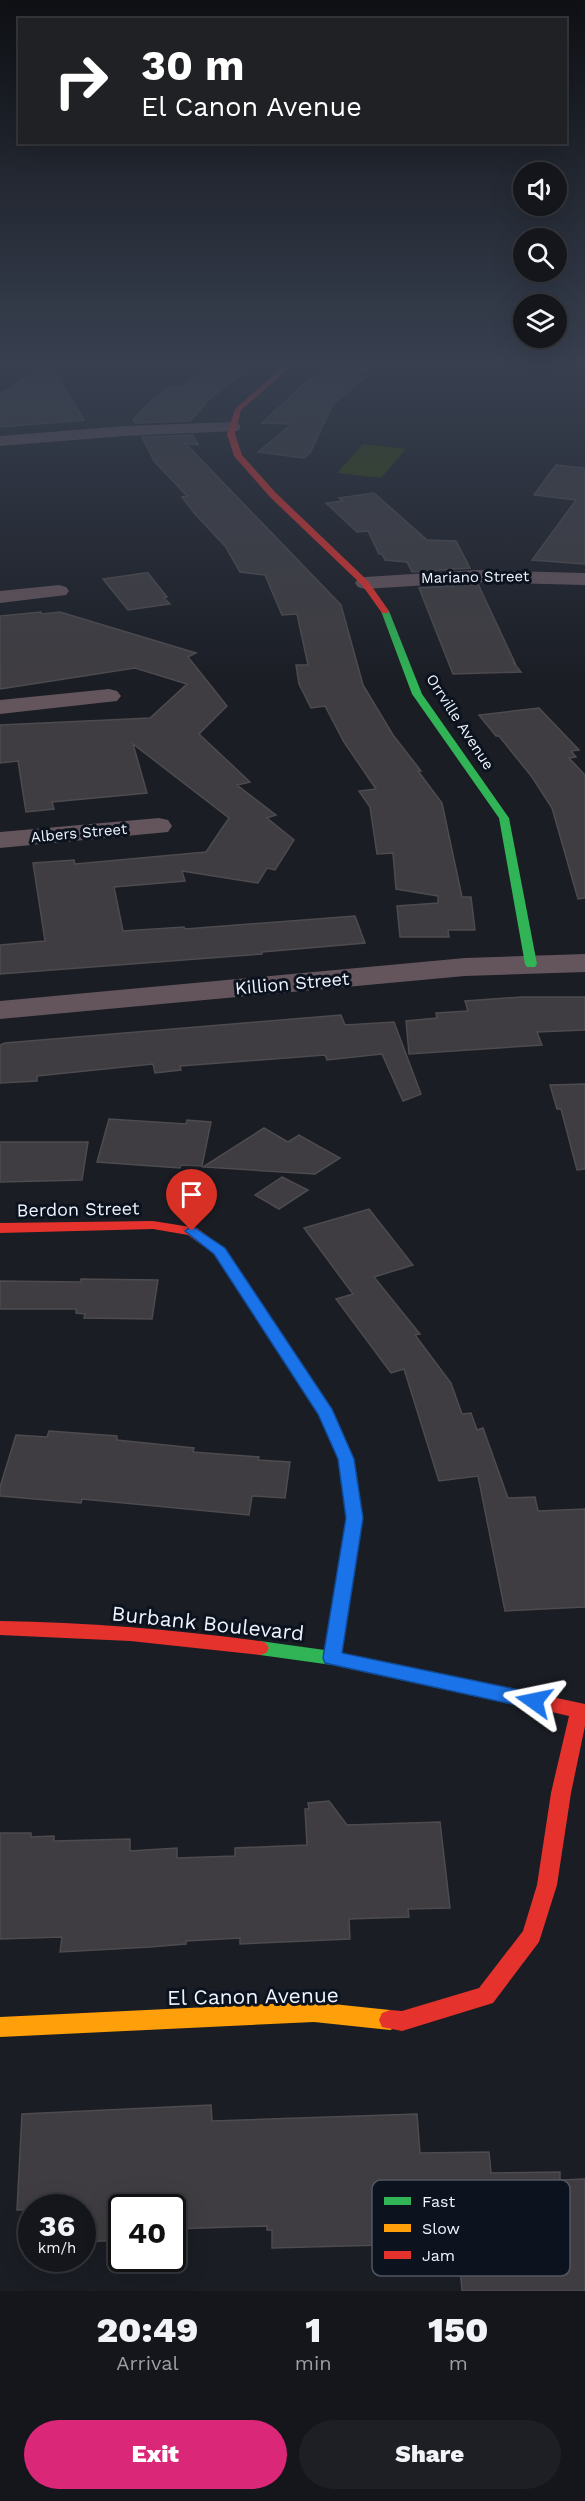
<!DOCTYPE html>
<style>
body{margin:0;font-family:"Work Sans",sans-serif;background:#1d1f24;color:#f1f3f6;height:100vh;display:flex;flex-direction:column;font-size:22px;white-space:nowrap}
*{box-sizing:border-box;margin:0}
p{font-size:20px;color:#9d9fa3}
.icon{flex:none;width:33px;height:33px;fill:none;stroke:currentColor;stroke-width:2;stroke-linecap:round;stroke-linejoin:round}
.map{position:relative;height:2291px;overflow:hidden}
.side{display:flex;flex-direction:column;background:#14161b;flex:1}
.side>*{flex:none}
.top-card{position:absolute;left:18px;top:18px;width:549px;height:126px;border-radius:0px;box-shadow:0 6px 24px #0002,0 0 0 2px #33353a;background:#202124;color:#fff;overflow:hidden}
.buttons{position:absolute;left:513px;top:162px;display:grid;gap:12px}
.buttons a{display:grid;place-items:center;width:54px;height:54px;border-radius:50%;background:#14161b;box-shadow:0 6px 24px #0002,0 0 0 2px #33353a;font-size:30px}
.speed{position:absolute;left:18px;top:2194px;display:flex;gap:12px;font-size:30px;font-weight:700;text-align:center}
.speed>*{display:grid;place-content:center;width:78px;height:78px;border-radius:50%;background:#14161b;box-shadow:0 6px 24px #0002,0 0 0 2px #33353a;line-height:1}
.speed small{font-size:15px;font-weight:400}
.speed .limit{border:3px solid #111;border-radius:9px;background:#fff;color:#111}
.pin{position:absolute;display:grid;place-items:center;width:51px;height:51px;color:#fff;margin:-62px -26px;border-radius:50% 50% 50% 0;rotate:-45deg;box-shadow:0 0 6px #0007}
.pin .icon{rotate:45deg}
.me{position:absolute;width:66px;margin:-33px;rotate:282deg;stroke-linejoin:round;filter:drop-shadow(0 0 4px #0008)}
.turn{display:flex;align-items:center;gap:21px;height:126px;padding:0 24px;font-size:27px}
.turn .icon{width:78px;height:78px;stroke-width:2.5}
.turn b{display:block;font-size:42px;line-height:51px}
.eta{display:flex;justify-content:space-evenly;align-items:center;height:102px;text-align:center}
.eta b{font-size:36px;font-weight:800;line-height:42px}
.primary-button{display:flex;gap:12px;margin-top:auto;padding:12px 24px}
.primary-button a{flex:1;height:69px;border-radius:36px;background:#db2777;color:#fff;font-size:24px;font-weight:800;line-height:69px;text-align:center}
.primary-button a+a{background:#1d1f24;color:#f1f3f6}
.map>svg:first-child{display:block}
</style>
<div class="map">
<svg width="585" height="2291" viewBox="0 0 585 2291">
<rect width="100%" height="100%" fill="#1a1d24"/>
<!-- green -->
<path fill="#314206" d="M 363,444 L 406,449 L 381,478 L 337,473 Z"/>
<!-- building -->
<path fill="#3f3d41" stroke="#4d4b4e" stroke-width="1.5" d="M 47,364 L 50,364 L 84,420 L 0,427 L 0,394 Z
M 337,364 L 369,367 L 356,378 L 364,378 L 333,404 L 310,453 L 304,458 L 258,452 L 292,424 L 262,423 L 312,377 L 321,375 Z
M 210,366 L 247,370 L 209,399 L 190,421 L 135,423 L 133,420 L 154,398 L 170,387 L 181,388 Z
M 193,435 L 198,445 L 185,443 L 341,605 L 363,685 L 393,735 L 421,771 L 418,771 L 442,803 L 462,897 L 471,897 L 475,930 L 448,930 L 449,937 L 400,937 L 397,906 L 438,903 L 438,896 L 396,889 L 393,853 L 377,854 L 370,807 L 359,791 L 376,789 L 344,742 L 325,706 L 311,708 L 299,684 L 296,665 L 308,665 L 297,614 L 282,615 L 265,575 L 240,572 L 225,546 L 195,514 L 182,497 L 187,496 L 154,461 L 142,437 Z
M 556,465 L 585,468 L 585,564 L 532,560 L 576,500 L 534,495 Z
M 374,493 L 427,540 L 456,541 L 470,568 L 412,572 L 407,562 L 385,560 L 382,554 L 379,554 L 368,531 L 357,532 L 326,503 L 343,501 L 339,498 Z
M 144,573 L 148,573 L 167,597 L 164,598 L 170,604 L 128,610 L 103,579 Z
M 478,584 L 515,663 L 513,662 L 521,672 L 453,674 L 419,588 Z
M 41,612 L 42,614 L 60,612 L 196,653 L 188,657 L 227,706 L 199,734 L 250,782 L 237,785 L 276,815 L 267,818 L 294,840 L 275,870 L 267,868 L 258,883 L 182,871 L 185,881 L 114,887 L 123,931 L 184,927 L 185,929 L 355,916 L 365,943 L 262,952 L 262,954 L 0,974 L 0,945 L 45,941 L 33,863 L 74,860 L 75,864 L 206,852 L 229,818 L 133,744 L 147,793 L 52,802 L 54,809 L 26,812 L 18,761 L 0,763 L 0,725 L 150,718 L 187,684 L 135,668 L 0,689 L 0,616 Z
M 539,708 L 579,750 L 571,751 L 576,757 L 569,758 L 585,775 L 585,898 L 578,899 L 552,808 L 532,777 L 499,736 L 496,736 L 479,715 Z
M 522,997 L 585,997 L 585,1030 L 537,1032 L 542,1045 L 409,1054 L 406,1021 L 437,1018 L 436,1013 L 468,1011 L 465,1001 Z
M 341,1015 L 345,1025 L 394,1022 L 421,1094 L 403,1101 L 382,1054 L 327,1060 L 325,1055 L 180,1066 L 181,1070 L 155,1073 L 153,1064 L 37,1076 L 37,1081 L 0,1083 L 0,1045 L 5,1043 Z
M 585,1084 L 585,1169 L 577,1170 L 561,1109 L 557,1109 L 550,1085 Z
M 109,1119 L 186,1124 L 187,1120 L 211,1122 L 202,1166 L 181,1165 L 180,1168 L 97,1162 Z
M 264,1128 L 288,1142 L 299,1135 L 340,1158 L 315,1174 L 203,1167 Z
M 0,1142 L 88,1142 L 82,1180 L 0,1182 Z
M 282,1177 L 308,1190 L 279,1209 L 255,1195 Z
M 369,1209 L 413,1265 L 374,1277 L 420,1334 L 415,1335 L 451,1383 L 462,1414 L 471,1413 L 477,1430 L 483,1428 L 508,1498 L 535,1497 L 538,1511 L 585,1509 L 585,1607 L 505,1611 L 478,1476 L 439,1481 L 404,1369 L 391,1373 L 336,1299 L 353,1294 L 304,1228 Z
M 81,1279 L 158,1280 L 152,1319 L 84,1318 L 85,1314 L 76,1313 L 76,1309 L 0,1309 L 0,1281 L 81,1282 Z
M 49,1431 L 117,1436 L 117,1440 L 194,1448 L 193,1452 L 259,1457 L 258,1460 L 290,1462 L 285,1498 L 252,1496 L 249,1515 L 82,1499 L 81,1503 L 0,1496 L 0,1487 L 16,1435 L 47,1437 Z
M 329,1801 L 347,1825 L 440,1822 L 450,1908 L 408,1909 L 409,1917 L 349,1919 L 350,1939 L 240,1944 L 240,1938 L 186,1941 L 186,1944 L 150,1947 L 60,1952 L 62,1937 L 0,1939 L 0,1833 L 31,1833 L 31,1837 L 54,1836 L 54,1841 L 130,1839 L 130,1851 L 177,1848 L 177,1858 L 235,1856 L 235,1848 L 307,1845 L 305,1809 L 309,1809 L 308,1803 Z
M 211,2105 L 212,2121 L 417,2114 L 420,2153 L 489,2152 L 491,2173 L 560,2172 L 560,2180 L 585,2179 L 585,2291 L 462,2291 L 458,2243 L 272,2248 L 272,2230 L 267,2230 L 267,2226 L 172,2229 L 172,2208 L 122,2208 L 122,2240 L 82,2242 L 82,2208 L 17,2210 L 22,2114 Z"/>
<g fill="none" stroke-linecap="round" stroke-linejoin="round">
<!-- street -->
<path fill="#64545c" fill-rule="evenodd" d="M 232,422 L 238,423 L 241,427 L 238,431 L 124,436 L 0,446 L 0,436 L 124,426 Z
M 475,570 L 585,573 L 585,585 L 475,582 L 365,589 L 358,587 L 355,583 L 358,579 L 365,577 Z
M 59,585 L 66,587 L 69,591 L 66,595 L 0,603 L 0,591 Z
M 109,689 L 117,691 L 121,696 L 117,701 L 0,714 L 0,700 Z
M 159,818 L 168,820 L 172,826 L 168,832 L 0,848 L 0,832 Z
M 585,954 L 585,972 L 465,976 L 0,1019 L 0,1001 L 465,958 Z"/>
<!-- fast -->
<path fill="#30b455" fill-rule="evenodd" d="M 382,609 L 389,611 L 422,694 L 509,818 L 537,964 L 535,967 L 527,967 L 525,964 L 499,818 L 412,694 L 381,611 Z
M 260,1641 L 332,1651 L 501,1686 L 507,1689 L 510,1694 L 507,1699 L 501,1702 L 332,1665 L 260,1655 L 254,1653 L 251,1648 L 254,1643 Z"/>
<!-- slow -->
<path fill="#ff9f0a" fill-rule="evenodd" d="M 299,1367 L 304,1368 L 334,1413 L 354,1459 L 363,1518 L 341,1658 L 338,1663 L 332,1665 L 326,1663 L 323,1658 L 347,1518 L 338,1459 L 319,1414 L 291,1372 L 294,1368 Z
M 314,2002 L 390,2010 L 398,2013 L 401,2020 L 398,2027 L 390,2030 L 314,2022 L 0,2037 L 0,2017 Z"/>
<!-- jam -->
<path fill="#e5322d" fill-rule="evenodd" d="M 287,364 L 294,364 L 241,410 L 235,434 L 242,455 L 276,493 L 368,581 L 389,611 L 388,613 L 382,613 L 362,585 L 270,497 L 234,456 L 227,434 L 235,409 Z
M 153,1221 L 197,1228 L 224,1248 L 304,1368 L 307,1372 L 304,1376 L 294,1376 L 214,1254 L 188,1235 L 153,1229 L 0,1233 L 0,1223 Z
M 0,1621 C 87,1622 174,1630 260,1641 L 266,1643 L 269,1648 L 266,1653 L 260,1655 L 130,1641 L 0,1635 Z
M 501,1686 L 585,1704 L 585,1726 L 571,1793 L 557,1885 L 539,1942 L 493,2003 L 402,2031 L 382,2027 L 379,2020 L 382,2013 L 390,2010 L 402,2011 L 479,1988 L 523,1931 L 537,1885 L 551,1793 L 569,1716 L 495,1699 L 492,1694 L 495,1689 Z"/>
</g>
<!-- sky -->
<linearGradient id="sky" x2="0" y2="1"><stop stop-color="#0e1014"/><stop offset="0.53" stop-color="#384050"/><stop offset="1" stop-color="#384050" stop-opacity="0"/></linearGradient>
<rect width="585" height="685" fill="url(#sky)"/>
<!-- route -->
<path fill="#1a73e8" stroke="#114b97" stroke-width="1.5" d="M 192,1226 L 225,1248 L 332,1409 L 354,1459 L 363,1518 L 342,1653 L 534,1693 L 540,1696 L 543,1701 L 540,1706 L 534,1709 L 325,1663 L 323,1658 L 346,1518 L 338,1459 L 318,1414 L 214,1254 L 185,1231 Z"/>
<g text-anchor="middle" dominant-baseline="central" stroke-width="6" stroke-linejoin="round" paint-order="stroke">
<!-- far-street labels -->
<g font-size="15" fill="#eff5fe" stroke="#0c131f">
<text transform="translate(475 577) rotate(-1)">Mariano Street</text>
<text transform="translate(460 722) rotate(57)">Orrville Avenue</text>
<text transform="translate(79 833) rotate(-5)">Albers Street</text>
</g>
<!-- street labels -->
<g font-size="18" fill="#eff5fe" stroke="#0c131f">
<text transform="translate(292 983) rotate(-5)">Killion Street</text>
<text transform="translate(78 1209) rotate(-1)">Berdon Street</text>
</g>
<!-- near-street labels -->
<g font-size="21" fill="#eff5fe" stroke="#0c131f">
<text transform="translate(208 1623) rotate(6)">Burbank Boulevard</text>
<text transform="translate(253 1996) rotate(-1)">El Canon Avenue</text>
</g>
</g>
<!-- legend -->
<rect x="372" y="2180" width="198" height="96" rx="9" fill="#0c131f" stroke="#505762" stroke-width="1.5"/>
<rect x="384" y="2197" width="27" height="8" fill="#30b455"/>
<rect x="384" y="2224" width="27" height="8" fill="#ff9f0a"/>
<rect x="384" y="2251" width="27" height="8" fill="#e5322d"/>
<g font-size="16" fill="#eff5fe">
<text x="422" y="2207">Fast</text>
<text x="422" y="2234">Slow</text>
<text x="422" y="2261">Jam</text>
</g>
</svg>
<div class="buttons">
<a><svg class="icon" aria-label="sound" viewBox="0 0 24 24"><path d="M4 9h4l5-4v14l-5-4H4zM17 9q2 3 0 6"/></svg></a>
<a><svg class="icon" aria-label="search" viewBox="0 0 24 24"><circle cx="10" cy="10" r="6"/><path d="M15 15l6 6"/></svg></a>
<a><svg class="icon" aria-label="layers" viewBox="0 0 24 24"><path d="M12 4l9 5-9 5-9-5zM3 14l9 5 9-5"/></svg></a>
</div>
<div class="speed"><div>36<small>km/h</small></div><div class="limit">40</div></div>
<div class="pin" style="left:192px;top:1231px;background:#d93025"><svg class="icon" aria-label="arrive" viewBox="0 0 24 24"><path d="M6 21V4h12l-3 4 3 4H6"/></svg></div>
<svg class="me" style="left:534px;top:1701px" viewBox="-20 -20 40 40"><path d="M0-17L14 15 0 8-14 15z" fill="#1a73e8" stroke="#fff" stroke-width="4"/></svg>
<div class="top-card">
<div class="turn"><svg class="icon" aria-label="right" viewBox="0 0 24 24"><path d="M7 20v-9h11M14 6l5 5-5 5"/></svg><div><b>30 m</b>El Canon Avenue</div></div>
</div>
</div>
<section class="side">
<div class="eta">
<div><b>20:49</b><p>Arrival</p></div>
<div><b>1</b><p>min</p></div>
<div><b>150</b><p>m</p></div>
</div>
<div class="primary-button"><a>Exit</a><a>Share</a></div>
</section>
